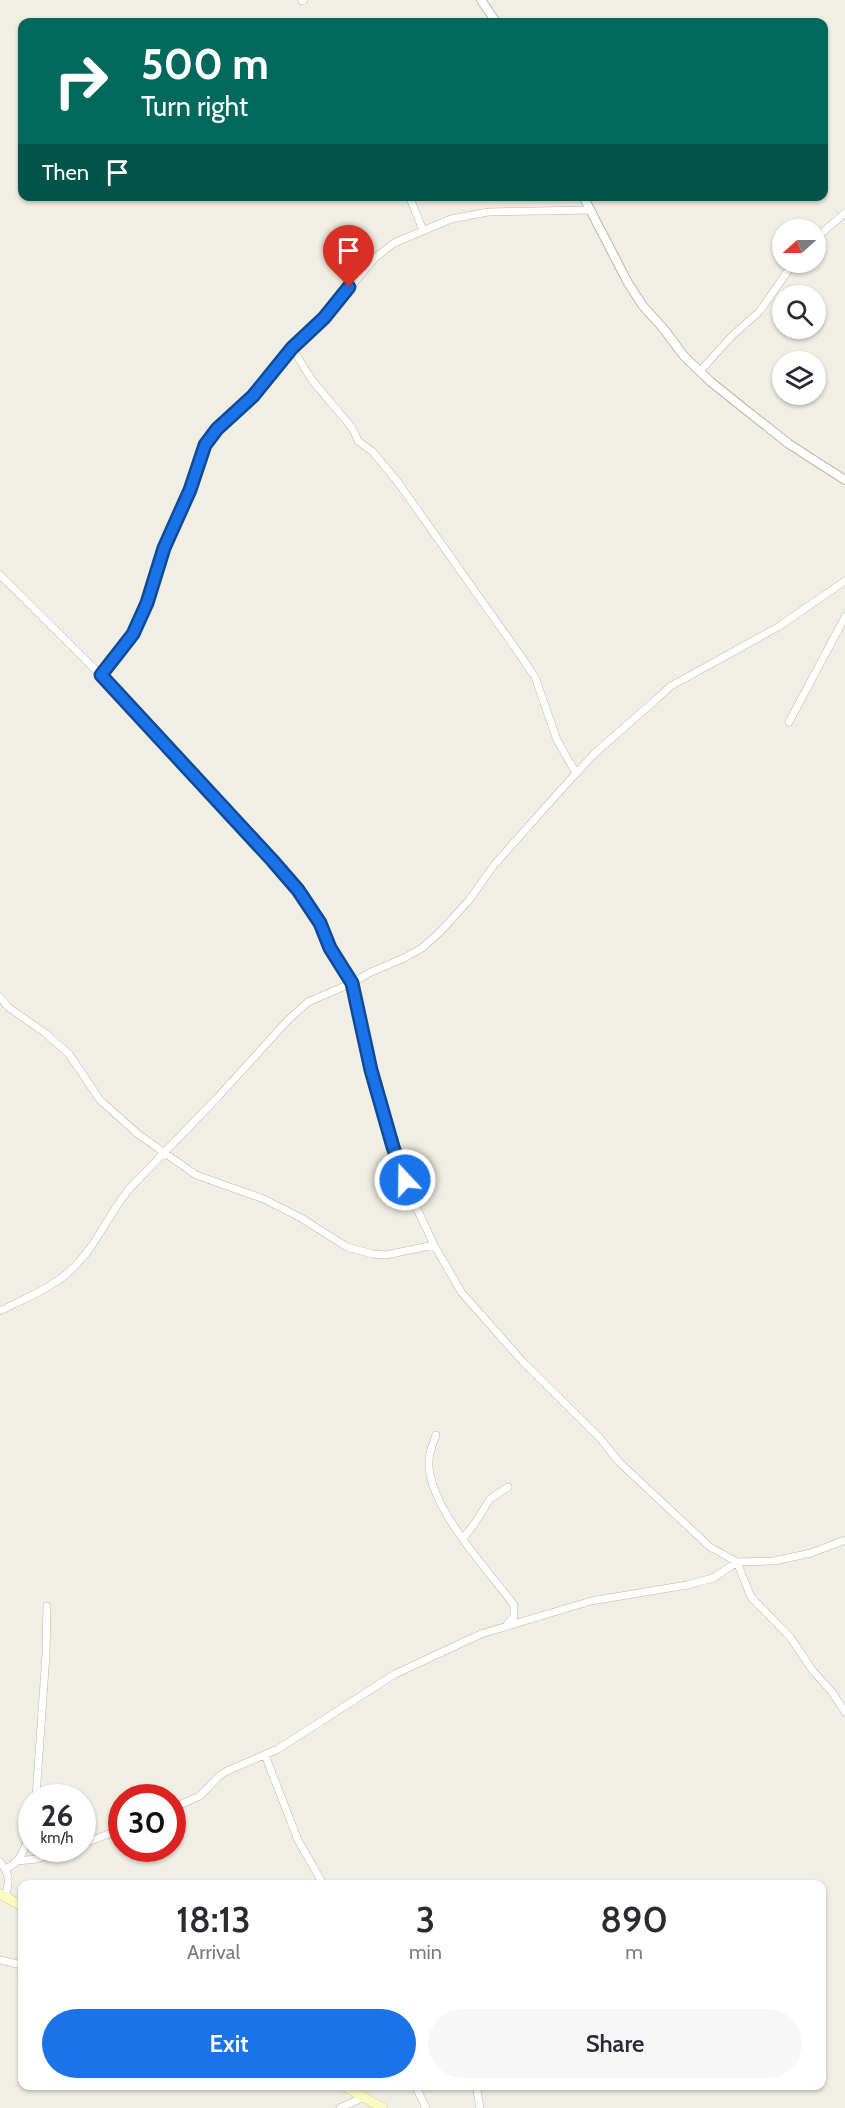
<!DOCTYPE html>
<style>
body{margin:0;font-family:Cabin,sans-serif;background:#f7f7f7;color:#2b2b33;height:100vh;display:flex;flex-direction:column;font-size:22px;white-space:nowrap}
*{box-sizing:border-box;margin:0}
p{font-size:20px;color:#7c7c81}
.icon{flex:none;width:33px;height:33px;fill:none;stroke:currentColor;stroke-width:2;stroke-linecap:round;stroke-linejoin:round}
.map{position:relative;flex:1;overflow:hidden}
.details{position:absolute;left:18px;top:1880px;width:808px;height:210px;display:flex;flex-direction:column;background:#fff;border-radius:12px;box-shadow:0 2px 4px #0004}
.details>*{flex:none}
.hud{position:absolute;left:18px;top:18px;width:810px;height:183px;border-radius:12px;box-shadow:0 2px 4px #0004;background:#00695c;color:#fff;overflow:hidden}
.needle{width:39px;rotate:249deg}
.fabs{position:absolute;left:772px;top:219px;display:grid;gap:12px}
.fabs a{display:grid;place-items:center;width:54px;height:54px;border-radius:50%;background:#fff;box-shadow:0 2px 4px #0004;font-size:30px}
.speed{position:absolute;left:18px;top:1784px;display:flex;gap:12px;font-size:30px;font-weight:700;text-align:center}
.speed>*{display:grid;place-content:center;width:78px;height:78px;border-radius:50%;background:#fff;box-shadow:0 2px 4px #0004;line-height:1}
.speed small{font-size:15px;font-weight:400}
.speed .limit{border:9px solid #d22;background:#fff;color:#111}
.pin{position:absolute;display:grid;place-items:center;width:51px;height:51px;color:#fff;margin:-62px -26px;border-radius:50% 50% 50% 0;rotate:-45deg;box-shadow:0 0 6px #0007}
.pin .icon{rotate:45deg}
.me{position:absolute;width:66px;margin:-33px;rotate:339deg;stroke-linejoin:round;filter:drop-shadow(0 0 4px #0008)}
.turn{display:flex;align-items:center;gap:21px;height:126px;padding:0 24px;font-size:27px}
.turn .icon{width:78px;height:78px;stroke-width:2.5}
.turn b{display:block;font-size:42px;line-height:51px}
.then{display:flex;align-items:center;height:57px;padding:0 24px;background:#0003;gap:12px;font-size:22px}
.eta{display:flex;justify-content:space-evenly;align-items:center;height:102px;text-align:center}
.eta b{font-size:36px;font-weight:600;line-height:42px}
.cta{display:flex;gap:12px;margin-top:auto;padding:12px 24px}
.cta a{flex:1;height:69px;border-radius:36px;background:#1a73e8;color:#fff;font-size:24px;font-weight:600;line-height:69px;text-align:center}
.cta a+a{background:#f7f7f7;color:#2b2b33}
.map>svg:first-child{display:block}
</style>
<div class="map">
<svg width="845" height="2108" viewBox="0 0 845 2108">
<rect width="100%" height="100%" fill="#f1efe3"/>
<g fill="none" stroke-linecap="round" stroke-linejoin="round">
<defs>
<path id="minor" d="M 302,1 L 304,0
M 409,196 L 423,230
M 816,238 L 845,213
M 292,348 L 312,380 L 353,429 L 358,441 L 373,452 L 397,481 L 518,652 L 535,677 L 557,740 L 576,773
M 700,371 L 732,336 L 760,311 L 794,262
M 0,575 L 116,690 L 299,890 L 320,923 L 330,948 L 352,983 L 371,1070 L 393,1147 L 411,1196 L 434,1245 L 462,1293 L 523,1362 L 599,1437 L 619,1462 L 710,1547 L 737,1562 L 751,1597 L 790,1637 L 813,1671 L 832,1692 L 845,1712
M 101,675 L 133,634 L 147,603 L 164,548 L 190,490 L 205,445 L 217,429 L 253,396 L 266,377 L 292,348 L 324,318 L 376,257 L 394,243 L 451,219 L 488,212 L 590,210
M 789,722 L 845,617
M 0,997 L 8,1007 L 45,1033 L 69,1054 L 100,1100 L 138,1134 L 196,1175 L 264,1199 L 301,1218 L 347,1247 L 373,1254 L 386,1255 L 434,1245
M 0,1311 C 25,1298 53,1288 73,1268 C 97,1245 109,1213 130,1188 L 217,1098 L 288,1020 L 308,1002 L 352,983 L 369,973 L 404,958 L 422,948 L 440,932 L 470,899 L 494,865 L 568,782 L 595,753 L 651,704 L 671,686 L 778,627 L 845,581
M 436,1435 C 432,1446 428,1456 429,1467 C 433,1512 487,1569 514,1605 L 514,1617 L 508,1623
M 463,1538 L 475,1523 L 490,1499 L 508,1487
M 265,1755 L 298,1840 L 323,1884
M 36,1797 L 46,1654 L 47,1606
M 172,1808 L 200,1796 L 219,1776 L 227,1771 L 278,1749 L 395,1674 L 481,1634 L 591,1601 L 687,1585 L 713,1578 L 737,1562 L 774,1561 L 811,1553 L 845,1540
M 82,1844 L 122,1829
M 17,1861 L 37,1859 L 72,1848
M 0,1862 C 10,1874 10,1882 5,1896
M 5,1869 C 22,1863 27,1842 32,1827
M 0,1960 L 22,1965
M 415,2085 L 426,2108
M 476,2085 L 480,2108
M 340,2108 L 364,2097"/>
<path id="tertiary" d="M 481,0 L 496,22
M 583,196 L 628,283 L 643,306 L 663,328 L 684,356 L 711,382 L 751,414 L 789,444 L 845,480"/>
<path id="secondary" d="M 0,1894 L 22,1906
M 342,2085 L 383,2108"/>
</defs>
<!-- minor casing -->
<use href="#minor" stroke="#bbb9a6" stroke-width="8"/>
<!-- tertiary casing -->
<use href="#tertiary" stroke="#bbb9a6" stroke-width="10"/>
<!-- secondary casing -->
<use href="#secondary" stroke="#cfcc94" stroke-width="10"/>
<!-- minor -->
<use href="#minor" stroke="#fff" stroke-width="7"/>
<!-- tertiary -->
<use href="#tertiary" stroke="#fff" stroke-width="8"/>
<!-- secondary -->
<use href="#secondary" stroke="#fcfac2" stroke-width="9"/>
</g>
<g fill="none" stroke-linecap="round" stroke-linejoin="round">
<defs>
<path id="route" d="M 349,287 L 324,318 L 292,348 L 253,396 L 217,429 L 205,445 L 190,490 L 164,548 L 147,603 L 133,634 L 101,675 L 272,860 L 298,890 L 320,923 L 330,948 L 352,983 L 371,1070 L 393,1147 L 405,1180"/>
</defs>
<!-- route casing -->
<use href="#route" stroke="#114b97" stroke-width="15"/>
<!-- route -->
<use href="#route" stroke="#1a73e8" stroke-width="10"/>
</g>
</svg>
<div class="fabs">
<a><svg class="needle" viewBox="-14 -14 28 28"><path d="M0-13l5 13h-10z" fill="#e53935"/><path d="M0 13l5-13h-10z" fill="#7c7c81"/></svg></a>
<a><svg class="icon" aria-label="search" viewBox="0 0 24 24"><circle cx="10" cy="10" r="6"/><path d="M15 15l6 6"/></svg></a>
<a><svg class="icon" aria-label="layers" viewBox="0 0 24 24"><path d="M12 4l9 5-9 5-9-5zM3 14l9 5 9-5"/></svg></a>
</div>
<div class="speed"><div>26<small>km/h</small></div><div class="limit">30</div></div>
<div class="pin" style="left:349px;top:287px;background:#d93025"><svg class="icon" aria-label="arrive" viewBox="0 0 24 24"><path d="M6 21V4h12l-3 4 3 4H6"/></svg></div>
<svg class="me" style="left:405px;top:1180px" viewBox="-20 -20 40 40"><circle r="17" fill="#1a73e8" stroke="#fff" stroke-width="3"/><path d="M0-11L8 9 0 5-8 9z" fill="#fff"/></svg>
<div class="hud">
<div class="turn"><svg class="icon" aria-label="right" viewBox="0 0 24 24"><path d="M7 20v-9h11M14 6l5 5-5 5"/></svg><div><b>500 m</b>Turn right</div></div>
<div class="then">Then<svg class="icon" aria-label="arrive" viewBox="0 0 24 24"><path d="M6 21V4h12l-3 4 3 4H6"/></svg></div>
</div>
<section class="details">
<div class="eta">
<div><b>18:13</b><p>Arrival</p></div>
<div><b>3</b><p>min</p></div>
<div><b>890</b><p>m</p></div>
</div>
<div class="cta"><a>Exit</a><a>Share</a></div>
</section>
</div>
